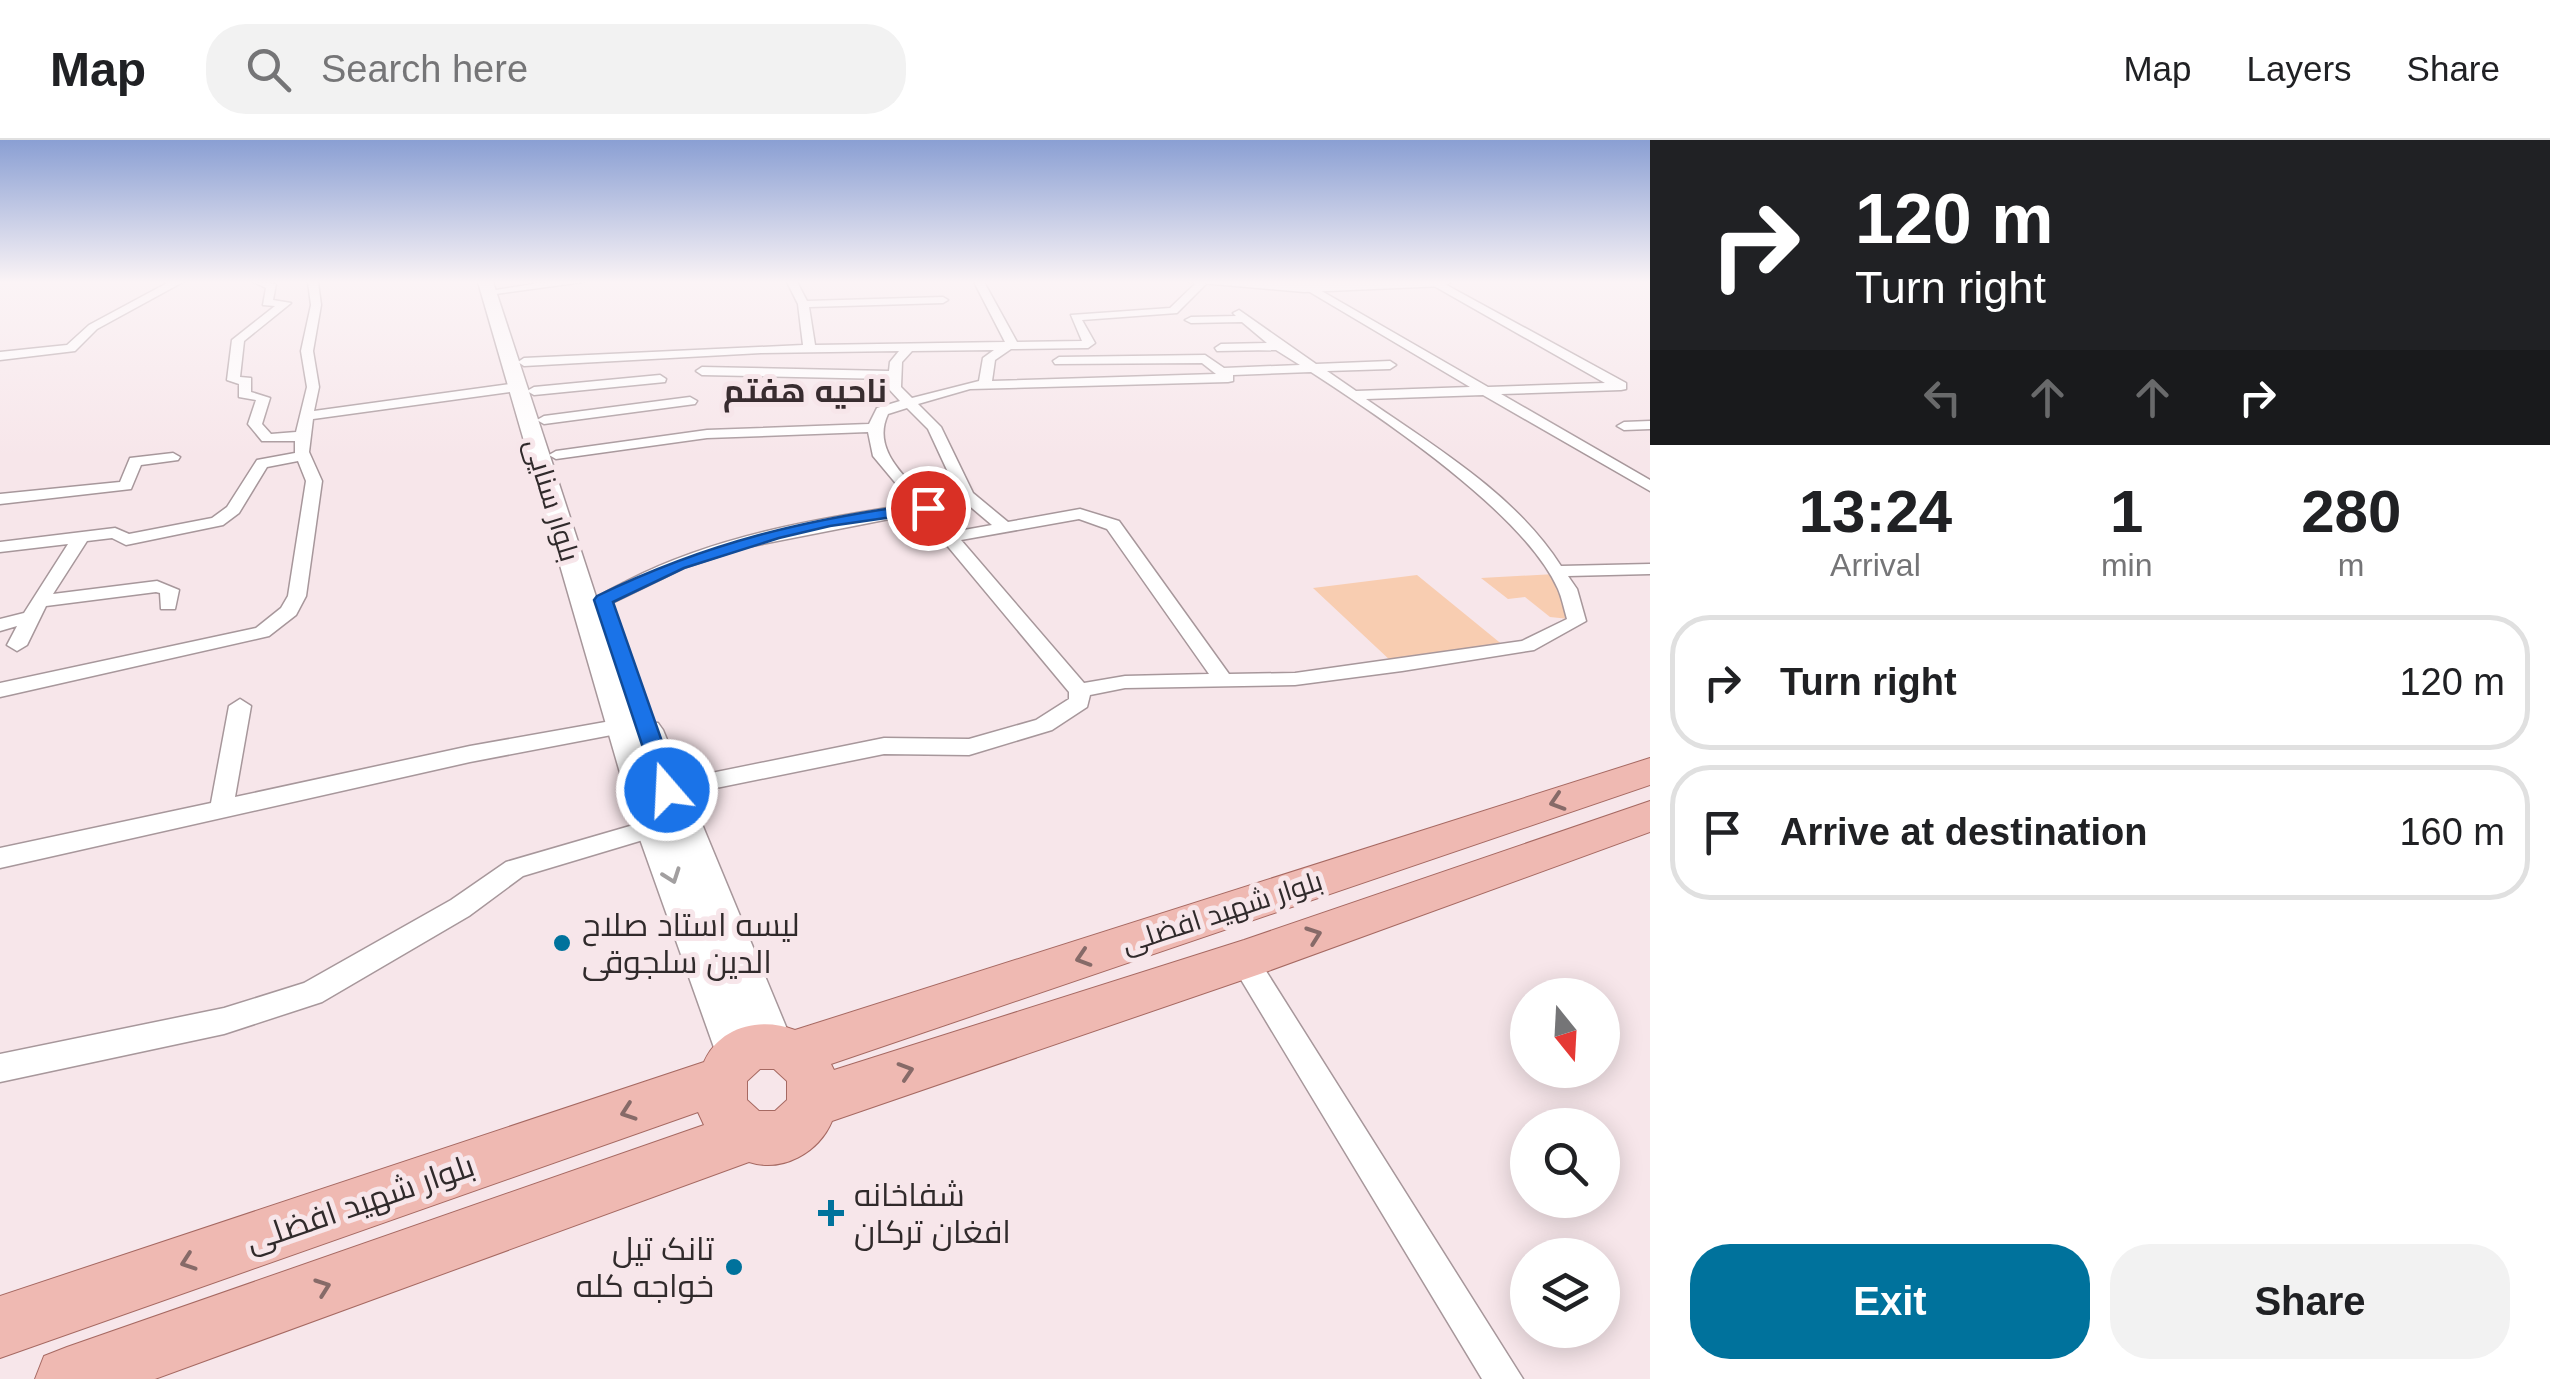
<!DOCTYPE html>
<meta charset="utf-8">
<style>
body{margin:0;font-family:Arial,Cairo,sans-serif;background:#f2f2f2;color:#202124;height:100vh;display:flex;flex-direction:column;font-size:38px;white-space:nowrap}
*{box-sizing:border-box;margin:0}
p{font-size:32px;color:#757577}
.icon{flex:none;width:55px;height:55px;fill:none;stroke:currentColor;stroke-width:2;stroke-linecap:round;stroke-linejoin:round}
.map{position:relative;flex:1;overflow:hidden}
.drawer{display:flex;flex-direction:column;background:#fff;width:900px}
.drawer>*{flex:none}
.guide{background:#202124;color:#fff;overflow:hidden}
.needle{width:65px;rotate:162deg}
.tools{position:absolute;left:1510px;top:838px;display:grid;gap:20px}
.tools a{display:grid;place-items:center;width:110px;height:110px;border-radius:50%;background:#fff;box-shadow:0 5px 25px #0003;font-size:50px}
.pin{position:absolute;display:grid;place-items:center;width:85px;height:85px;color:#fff;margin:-42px;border:5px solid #fff;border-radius:50%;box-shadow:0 2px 10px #0007}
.me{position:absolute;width:110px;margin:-55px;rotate:341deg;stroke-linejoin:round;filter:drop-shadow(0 0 8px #0008)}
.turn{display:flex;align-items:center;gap:35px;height:210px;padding:0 40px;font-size:45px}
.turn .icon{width:130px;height:130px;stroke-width:2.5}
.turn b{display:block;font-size:70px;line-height:85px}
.lanes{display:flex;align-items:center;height:95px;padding:0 40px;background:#0003;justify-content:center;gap:50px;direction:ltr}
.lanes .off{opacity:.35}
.eta{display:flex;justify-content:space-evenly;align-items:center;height:170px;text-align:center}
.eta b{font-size:60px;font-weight:700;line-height:70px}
.cta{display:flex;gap:20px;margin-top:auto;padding:20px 40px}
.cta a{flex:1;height:115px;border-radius:40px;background:#00729c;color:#fff;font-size:40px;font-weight:700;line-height:115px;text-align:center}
.cta a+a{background:#f2f2f2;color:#202124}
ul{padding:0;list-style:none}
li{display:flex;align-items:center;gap:30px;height:135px;margin:0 20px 15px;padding:0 20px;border:5px solid #e0e0e0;border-radius:40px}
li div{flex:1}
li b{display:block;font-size:38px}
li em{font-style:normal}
header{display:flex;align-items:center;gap:60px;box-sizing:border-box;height:140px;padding:0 50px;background:#fff;border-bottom:2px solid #e0e0e0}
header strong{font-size:48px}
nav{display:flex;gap:55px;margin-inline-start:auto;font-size:35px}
.search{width:700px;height:90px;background:#f2f2f2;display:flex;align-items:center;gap:25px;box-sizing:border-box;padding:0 35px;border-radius:40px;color:#757577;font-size:38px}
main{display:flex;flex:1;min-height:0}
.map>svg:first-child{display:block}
</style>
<header>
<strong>Map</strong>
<div class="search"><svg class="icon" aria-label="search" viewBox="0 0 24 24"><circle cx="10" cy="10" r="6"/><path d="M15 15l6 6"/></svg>Search here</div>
<nav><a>Map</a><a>Layers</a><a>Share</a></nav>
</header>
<main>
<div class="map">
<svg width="1650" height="1239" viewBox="0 0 1650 1239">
<rect width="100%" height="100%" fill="#f7e6ea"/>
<!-- green -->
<path fill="#f8cdb1" d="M 1555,434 L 1569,479 L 1550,477 L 1525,457 L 1508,459 L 1481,438 Z
M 1417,435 L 1504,506 L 1392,522 L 1313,448 Z"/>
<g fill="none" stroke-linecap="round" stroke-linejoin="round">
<defs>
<path id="minor" d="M 169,142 L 183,142 L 97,189 L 75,211 L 0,220 L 0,212 L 67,205 L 89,185 Z
M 253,142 L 276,144 L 273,160 L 291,163 L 244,201 L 240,237 L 251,238 L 251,252 L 270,258 L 262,284 L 271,294 L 296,292 L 307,247 L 301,211 L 311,165 L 308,142 L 318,142 L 321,165 L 313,211 L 319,247 L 314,271 L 517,243 L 523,247 L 517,251 L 313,279 L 309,312 L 322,341 L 306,456 L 296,475 L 269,496 L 0,557 L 0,543 L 256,488 L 281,468 L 288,456 L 306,341 L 298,321 L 267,327 L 239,373 L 223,385 L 126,405 L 112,398 L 87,401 L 53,454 L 157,441 L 179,450 L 175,469 L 161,469 L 160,453 L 156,452 L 46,466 L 27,505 L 17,511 L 7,505 L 17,486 L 0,491 L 0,479 L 24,473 L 68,404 L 0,412 L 0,402 L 115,388 L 129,394 L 212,378 L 227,367 L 257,320 L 295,313 L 295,301 L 262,301 L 248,284 L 256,260 L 239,257 L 239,244 L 227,240 L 232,200 L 275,166 L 263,165 L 266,148 Z
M 546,142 L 583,142 L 488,155 L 483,152 Z
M 787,142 L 797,142 L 807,161 L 943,157 L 948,160 L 943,163 L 809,167 L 815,205 L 1005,202 L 974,142 L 984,142 L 1017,202 L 1082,201 L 1071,175 L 1170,168 L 1197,142 L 1206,144 L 1177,173 L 1082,180 L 1095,203 L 1088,208 L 1011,209 L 995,220 L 992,241 L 1216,234 L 1202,223 L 1055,224 L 1053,221 L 1059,217 L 1205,215 L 1224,228 L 1300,225 L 1276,210 L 1217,211 L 1215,208 L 1221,204 L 1267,203 L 1242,182 L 1191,183 L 1185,180 L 1191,177 L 1236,176 L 1233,173 L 1239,170 L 1316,224 L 1390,221 L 1396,225 L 1390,229 L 1327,231 L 1356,251 L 1470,247 L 1293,142 L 1306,142 L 1488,247 L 1605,243 L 1427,142 L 1441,142 L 1626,243 L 1626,249 L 1621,250 L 1501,254 L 1650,340 L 1650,351 L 1483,255 L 1366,259 C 1434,306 1516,355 1561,426 L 1650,424 L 1650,434 L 1568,436 L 1577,449 L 1586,481 L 1534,510 L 1402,531 L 1295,545 L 1125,548 L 1090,555 L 1087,567 L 1052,590 L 969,615 L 884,614 L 667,658 L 659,656 L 655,650 L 659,644 L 667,642 L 884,598 L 969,599 L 1036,580 L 1069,559 L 1069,552 L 920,373 L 747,407 L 686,427 L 610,464 L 603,466 L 594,460 C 603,452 616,447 627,441 C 715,396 815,379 913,364 L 873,316 L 868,292 L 707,298 L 556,319 L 549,315 L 556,311 L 707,290 L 869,284 L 877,268 L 900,261 L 888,248 L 888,239 L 702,235 L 696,231 L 702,227 L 889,231 L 890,222 L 899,211 L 761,213 L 524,226 L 518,222 L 524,218 L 803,205 L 798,164 ZM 994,210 L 983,218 L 979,241 L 912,258 L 901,247 L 902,222 L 912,211 ZM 1311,232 C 1382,278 1524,373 1558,449 C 1562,458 1564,469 1567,479 L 1522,501 L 1295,533 L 1229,534 L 1119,381 L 1080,369 L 1008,382 L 973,353 L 941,287 L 918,264 L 970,249 L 1228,242 L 1233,241 L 1233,235 ZM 907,268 L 928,289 L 960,358 L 992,385 L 953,392 L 934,370 L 934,364 L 928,362 C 906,337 871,310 888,274 ZM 1079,379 L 1107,389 L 1209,534 L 1125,536 L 1084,543 L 961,400 Z
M 660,235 L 666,239 L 665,242 L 534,255 L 527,251 L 534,247 Z
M 690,257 L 697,261 L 695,264 L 544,284 L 537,280 L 544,276 Z
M 1650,281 L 1650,289 L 1624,290 L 1617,286 L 1624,282 Z
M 173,313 L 180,317 L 178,320 L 141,325 L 131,349 L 0,364 L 0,354 L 120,342 L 130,318 Z
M 240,559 L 251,566 L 235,657 L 470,606 L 622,579 L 633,586 L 622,593 L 470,622 L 0,728 L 0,708 L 211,663 L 229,566 Z
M 654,679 L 663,682 L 666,688 L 663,694 L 523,736 L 469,776 L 322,862 L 224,894 L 0,942 L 0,914 L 224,868 L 304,843 L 451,760 L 506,722 Z
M 1244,808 L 1254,812 L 1523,1239 L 1482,1239 L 1234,828 L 1230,820 L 1234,812 Z"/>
<path id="secondary" d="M 478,142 L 493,142 L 637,582 L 658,583 L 663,590 L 794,906 L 787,920 L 772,926 L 759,921 L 754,930 L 739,936 L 724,930 L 717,916 L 636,688 Z
M 1190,142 L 1451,142 L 1444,146 L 1304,152 Z"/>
<path id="primary" d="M 1650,618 L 1650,645 L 831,924 L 834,930 L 1244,800 L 1650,661 L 1650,692 L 1260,834 L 832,981 C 819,1012 783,1033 749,1022 L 155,1239 L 35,1239 L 44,1216 L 67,1207 L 704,985 L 698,972 L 0,1218 L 0,1156 L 704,922 C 720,886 761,877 795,890 ZM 760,929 L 774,929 L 787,941 L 787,960 L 775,971 L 759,971 L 747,960 L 747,941 Z"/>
</defs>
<!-- minor casing -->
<use href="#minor" stroke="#a7979b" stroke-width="3"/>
<!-- secondary casing -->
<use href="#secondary" stroke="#a7979b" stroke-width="3"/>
<!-- primary casing -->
<use href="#primary" stroke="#a66962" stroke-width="2"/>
<!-- minor -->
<use href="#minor" fill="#fff" fill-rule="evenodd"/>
<!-- secondary -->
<use href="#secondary" fill="#fff" fill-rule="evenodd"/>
<!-- primary -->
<use href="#primary" fill="#efb9b2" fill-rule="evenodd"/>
</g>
<!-- one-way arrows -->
<defs><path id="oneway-chevron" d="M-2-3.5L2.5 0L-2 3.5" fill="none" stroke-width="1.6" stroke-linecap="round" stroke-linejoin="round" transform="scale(2.5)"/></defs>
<g stroke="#866a68">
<use href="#oneway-chevron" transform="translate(1557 662) rotate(162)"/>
<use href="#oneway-chevron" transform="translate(1314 795) rotate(-20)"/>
<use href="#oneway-chevron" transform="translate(1083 818) rotate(162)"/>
<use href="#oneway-chevron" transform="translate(906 931) rotate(-18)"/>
<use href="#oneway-chevron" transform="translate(628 972) rotate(161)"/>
<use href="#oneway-chevron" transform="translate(188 1122) rotate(161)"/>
<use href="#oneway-chevron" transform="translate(323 1147) rotate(-20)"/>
</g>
<use stroke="#a29fa0" href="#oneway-chevron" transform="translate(672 736) rotate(70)"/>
<!-- sky -->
<linearGradient id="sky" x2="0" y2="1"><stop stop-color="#8a9fd3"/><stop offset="0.45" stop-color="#fbf4f6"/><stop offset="1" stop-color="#fbf4f6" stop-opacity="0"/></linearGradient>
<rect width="1650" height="316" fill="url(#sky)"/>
<!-- route -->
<path fill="#1a73e8" stroke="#114b97" stroke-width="2.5" d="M 928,363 L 936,368 L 934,371 L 830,386 L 779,398 L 684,428 L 613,462 L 679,650 L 675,656 L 659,656 L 594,460 L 597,456 C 708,402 806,379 928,363 Z"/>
<!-- markers -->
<g fill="#00729c" stroke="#f7e6ea" stroke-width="4">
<circle cx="562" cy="803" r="10"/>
<path d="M826 1058h10v10h10v10h-10v10h-10v-10h-10v-10h10z"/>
<circle cx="734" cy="1127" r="10"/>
</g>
<g text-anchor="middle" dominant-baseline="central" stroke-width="10" stroke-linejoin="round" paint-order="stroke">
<!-- street labels -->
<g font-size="28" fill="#302a2b" stroke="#f7e6ea">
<text transform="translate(552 360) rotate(73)">بلوار سنایی</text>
<text transform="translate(1222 772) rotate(-18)">بلوار شهید افضلی</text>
</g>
<!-- far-district labels -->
<g font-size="32" font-weight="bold" fill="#382c2f" stroke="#f7e6ea">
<text x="805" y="251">ناحیه هفتم</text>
</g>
<!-- near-poi labels -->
<g font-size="32" fill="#302a2b" stroke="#f7e6ea" text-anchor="start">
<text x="582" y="785">لیسه استاد صلاح<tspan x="582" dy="37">الدین سلجوقی</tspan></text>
<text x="854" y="1055">شفاخانه<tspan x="854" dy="37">افغان ترکان</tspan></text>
<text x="714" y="1109" text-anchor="end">تانک تیل<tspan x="714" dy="37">خواجه کله</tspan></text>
</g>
<!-- near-street labels -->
<g font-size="32" fill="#302a2b" stroke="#f7e6ea">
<text transform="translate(360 1063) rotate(-19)">بلوار شهید افضلی</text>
</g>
</g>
</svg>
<div class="tools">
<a><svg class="needle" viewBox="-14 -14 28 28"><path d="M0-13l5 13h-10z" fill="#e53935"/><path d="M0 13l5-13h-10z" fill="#757577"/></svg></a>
<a><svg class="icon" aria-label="search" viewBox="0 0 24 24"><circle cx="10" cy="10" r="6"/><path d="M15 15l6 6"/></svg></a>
<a><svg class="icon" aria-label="layers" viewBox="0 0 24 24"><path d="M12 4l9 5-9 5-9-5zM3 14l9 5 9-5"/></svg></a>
</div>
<div class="pin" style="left:928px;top:368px;background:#d93025"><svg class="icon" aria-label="arrive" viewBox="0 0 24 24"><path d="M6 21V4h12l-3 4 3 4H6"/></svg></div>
<svg class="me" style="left:667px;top:650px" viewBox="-20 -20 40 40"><circle r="17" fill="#1a73e8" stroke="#fff" stroke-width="3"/><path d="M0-11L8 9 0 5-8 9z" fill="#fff"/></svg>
</div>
<section class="drawer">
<div class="guide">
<div class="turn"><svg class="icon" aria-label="right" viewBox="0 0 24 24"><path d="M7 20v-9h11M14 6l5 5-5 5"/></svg><div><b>120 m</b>Turn right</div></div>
<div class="lanes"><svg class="icon off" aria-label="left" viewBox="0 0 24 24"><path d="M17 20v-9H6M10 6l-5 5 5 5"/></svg><svg class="icon off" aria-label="ahead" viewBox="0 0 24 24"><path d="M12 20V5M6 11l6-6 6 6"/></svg><svg class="icon off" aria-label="ahead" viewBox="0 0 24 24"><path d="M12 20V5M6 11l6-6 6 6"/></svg><svg class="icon" aria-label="right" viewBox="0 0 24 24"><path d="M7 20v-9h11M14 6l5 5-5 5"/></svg></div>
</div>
<div class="eta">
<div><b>13:24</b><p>Arrival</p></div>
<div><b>1</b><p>min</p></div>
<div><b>280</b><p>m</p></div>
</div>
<ul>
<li><svg class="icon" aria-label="right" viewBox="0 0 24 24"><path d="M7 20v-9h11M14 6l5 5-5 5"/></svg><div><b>Turn right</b></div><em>120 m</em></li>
<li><svg class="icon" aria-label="arrive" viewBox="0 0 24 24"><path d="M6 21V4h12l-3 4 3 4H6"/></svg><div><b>Arrive at destination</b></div><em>160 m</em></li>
</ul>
<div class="cta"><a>Exit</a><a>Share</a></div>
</section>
</main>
